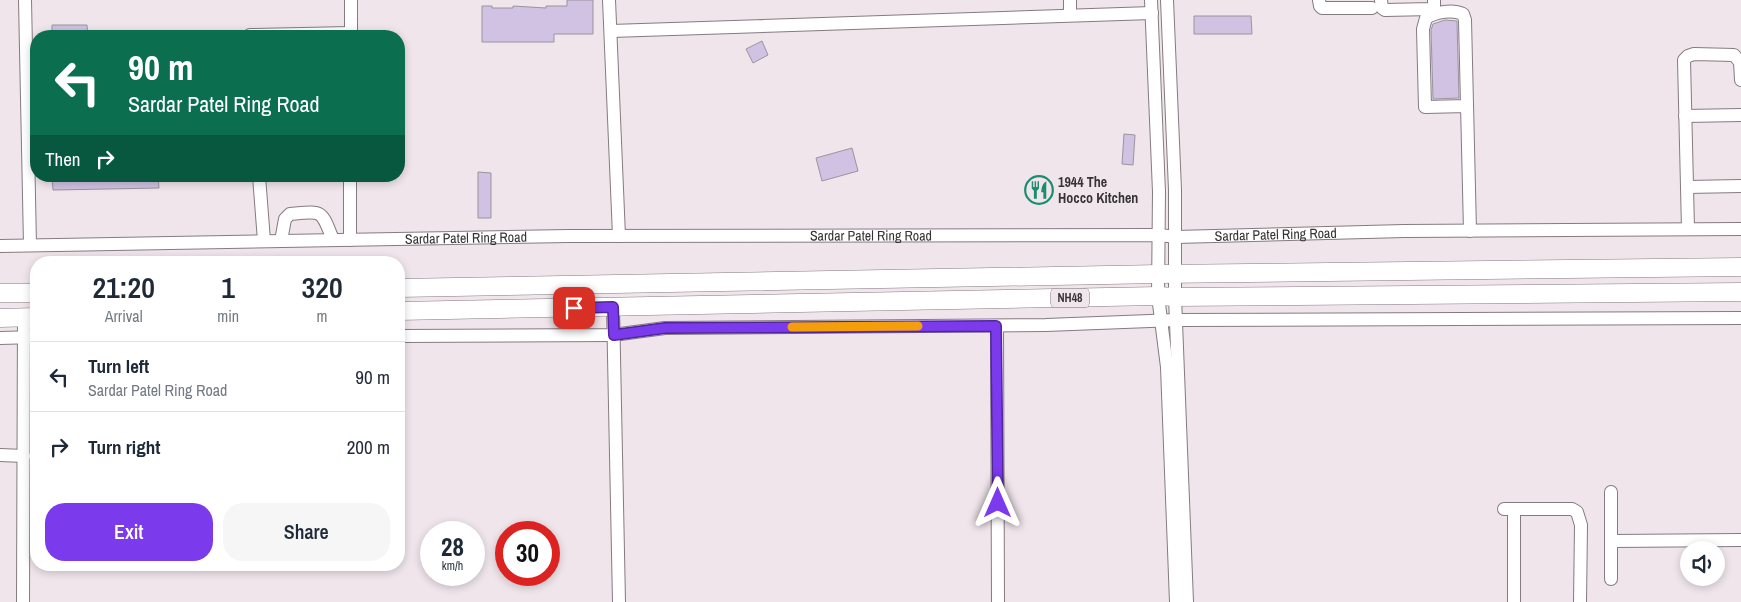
<!DOCTYPE html>
<style>
body{margin:0;font-family:"Archivo Narrow",sans-serif;background:#f6f6f7;color:#1f2937;height:100vh;display:flex;flex-direction:column;font-size:19px;white-space:nowrap}
*{box-sizing:border-box;margin:0}
p{font-size:16px;color:#747a83}
.icon{flex:none;width:28px;height:28px;fill:none;stroke:currentColor;stroke-width:2;stroke-linecap:round;stroke-linejoin:round}
.map{position:relative;flex:1;overflow:hidden}
.drawer{position:absolute;left:30px;top:256px;width:375px;height:315px;display:flex;flex-direction:column;background:#fff;border-radius:20px;box-shadow:0 2px 8px #0003}
.drawer>*{flex:none}
.guide{position:absolute;left:30px;top:30px;width:375px;height:152px;border-radius:20px;box-shadow:0 2px 8px #0003;background:#0b6e4f;color:#fff;overflow:hidden}
.fabs{position:absolute;left:1680px;top:541px;display:grid;gap:10px}
.fabs a{display:grid;place-items:center;width:45px;height:45px;border-radius:50%;background:#fff;box-shadow:0 2px 8px #0003;font-size:25px}
.speed{position:absolute;left:420px;top:521px;display:flex;gap:10px;font-size:25px;font-weight:700;text-align:center}
.speed>*{display:grid;place-content:center;width:65px;height:65px;border-radius:50%;background:#fff;box-shadow:0 2px 8px #0003;line-height:1}
.speed small{font-size:12px;font-weight:400}
.speed .limit{border:8px solid #d22;background:#fff;color:#111}
.pin{position:absolute;display:grid;place-items:center;width:42px;height:42px;color:#fff;margin:-21px;border-radius:10px;box-shadow:0 2px 8px #0006}
.me{position:absolute;width:55px;margin:-28px;rotate:0deg;stroke-linejoin:round;filter:drop-shadow(0 0 4px #0008)}
.turn{display:flex;align-items:center;gap:18px;height:105px;padding:0 15px;font-size:22px}
.turn .icon{width:65px;height:65px;stroke-width:2.5}
.turn b{display:block;font-size:35px;line-height:42px}
.then{display:flex;align-items:center;height:48px;padding:0 15px;background:#0003;gap:10px;font-size:19px}
.eta{display:flex;justify-content:space-evenly;align-items:center;height:85px;text-align:center}
.eta b{font-size:30px;font-weight:600;line-height:35px}
.primary-button{display:flex;gap:10px;margin-top:auto;padding:10px 15px}
.primary-button a{flex:1;height:58px;border-radius:20px;background:#7c3aed;color:#fff;font-size:20px;font-weight:600;line-height:58px;text-align:center}
.primary-button a+a{background:#f6f6f7;color:#1f2937}
ul{padding:0;list-style:none}
li{display:flex;align-items:center;gap:15px;height:70px;padding:0 15px;border-top:1px solid #e0e1e3}
li div{flex:1}
li b{display:block;font-size:19px}
li em{font-style:normal}
.map>svg:first-child{display:block}
</style>
<div class="map">
<svg width="1741" height="602" viewBox="0 0 1741 602">
<rect width="100%" height="100%" fill="#efe5eb"/>
<!-- building -->
<path fill="#d1c1e2" stroke="#99959d" d="M 567,0 L 593,0 L 593,34 L 554,34 L 554,42 L 482,42 L 482,6 L 492,6 L 492,8 L 513,8 L 513,6 L 546,8 L 546,6 L 567,6 Z
M 1194,16 L 1251,16 L 1252,34 L 1194,34 Z
M 1445,20 L 1457,21 L 1459,98 L 1433,99 L 1431,30 L 1433,24 Z
M 52,25 L 87,25 L 88,36 L 52,36 Z
M 762,41 L 768,55 L 753,63 L 746,49 Z
M 1124,134 L 1135,135 L 1133,165 L 1122,164 Z
M 852,148 L 858,171 L 822,181 L 816,158 Z
M 478,172 L 491,173 L 491,218 L 478,218 Z
M 52,176 L 158,176 L 159,188 L 53,190 Z"/>
<g fill="none" stroke-linecap="round" stroke-linejoin="round">
<defs>
<g id="minor">
<path d="M 25,0 L 30,245"/>
<path d="M 351,0 L 351,36"/>
<path d="M 609,0 L 619,236"/>
<path d="M 1070,0 L 1070,15"/>
<path d="M 1151,0 L 1159,192 L 1158,296 L 1167,367 L 1176,602"/>
<path d="M 1167,0 L 1175,190 L 1175,297 L 1187,602"/>
<path d="M 1319,0 L 1320,6 L 1322,8 L 1372,8"/>
<path d="M 1381,0 L 1382,8 L 1385,10 L 1432,9 L 1434,8 L 1434,0"/>
<path d="M 611,31 L 1152,13"/>
<path d="M 250,36 L 250,35 L 351,33"/>
<path d="M 1467,106 L 1425,107 L 1423,29 L 1426,18 C 1436,12 1452,9 1463,14 L 1465,20 L 1470,231"/>
<path d="M 1685,116 L 1741,115"/>
<path d="M 259,176 L 264,241"/>
<path d="M 1687,187 L 1741,186"/>
<path d="M 1688,229 L 1684,60 L 1688,56 L 1694,54 L 1734,55 L 1740,62 L 1741,80"/>
<path d="M 350,240 L 350,176"/>
<path d="M 281,241 L 285,219 L 290,214 C 323,211 321,209 333,240"/>
<path id="s1" d="M 0,246 L 569,236 L 1159,235 L 1176,237 L 1404,231 L 1741,229"/>
<path d="M 613,307 L 619,602"/>
<path d="M 997,326 L 998,602"/>
<path d="M 399,336 L 613,335 L 665,328 L 1046,325 L 1176,320 L 1741,318"/>
<path d="M 0,338 L 36,337"/>
<path d="M 0,455 L 24,456"/>
<path d="M 1504,509 L 1572,509 L 1577,512 L 1581,525 L 1580,602"/>
<path d="M 1611,541 L 1741,540"/>
<path d="M 1611,579 L 1611,492"/>
<path d="M 23,602 L 24,317"/>
<path d="M 1514,602 L 1514,509"/>
</g>
<path id="highway" d="M 399,288 L 1159,274 L 1741,267
M 0,293 L 36,293
M 399,311 L 1158,296 L 1175,297 L 1741,292
M 0,318 L 36,317"/>
</defs>
<!-- minor casing -->
<use href="#minor" stroke="#847b80" stroke-width="14"/>
<!-- highway casing -->
<use href="#highway" stroke="#847b80" stroke-width="19"/>
<!-- minor -->
<use href="#minor" stroke="#fff" stroke-width="12"/>
<!-- highway -->
<use href="#highway" stroke="#fff" stroke-width="18"/>
</g>
<g fill="none" stroke-linecap="round" stroke-linejoin="round">
<defs>
<path id="route" d="M 574,308 L 613,307 L 614,335 L 665,328 L 996,326 L 998,503"/>
</defs>
<!-- route casing -->
<use href="#route" stroke="#51269a" stroke-width="12"/>
<!-- route -->
<use href="#route" stroke="#7c3aed" stroke-width="9"/>
<!-- slow -->
<path stroke="#f59e0b" stroke-width="9" d="M 792,327 L 918,326"/>
</g>
<!-- icons -->
<defs>
<symbol id="restaurant-ring" viewBox="-11 -11 22 22"><circle r="9.5" fill="#efe5eb" stroke="#1a8d6f" stroke-width="1.5"/><path d="M-5-6h1v4h1v-4h1v4h1v-4h1v5L-1.5 .5V6h-2V.5L-5-1ZM5-6V6H3V1.5H1.5Q1.5-4 5-6Z" fill="#1a8d6f"/></symbol>
</defs>
<g fill-rule="evenodd">
<use href="#restaurant-ring" x="1023" y="174" width="32" height="32"/>
</g>
<g text-anchor="middle" dominant-baseline="central" stroke-width="4" stroke-linejoin="round" paint-order="stroke">
<!-- shield labels -->
<rect fill="#efe5eb" stroke="#6e686c" stroke-width="1" x="1051" y="288.5" width="38" height="19" rx="4"/>
<g font-size="12" font-weight="bold" fill="#373335">
<text x="1070" y="298">NH48</text>
</g>
<!-- poi labels -->
<g font-size="14" font-weight="bold" fill="#373335" stroke="#efe5eb" text-anchor="start">
<text x="1058" y="182">1944 The<tspan x="1058" dy="16">Hocco Kitchen</tspan></text>
</g>
<!-- street labels -->
<g font-size="14" fill="#373335" stroke="#efe5eb">
<text stroke="none"><textPath href="#s1" startOffset="1276">Sardar Patel Ring Road</textPath></text>
<text stroke="none"><textPath href="#s1" startOffset="871">Sardar Patel Ring Road</textPath></text>
<text stroke="none"><textPath href="#s1" startOffset="466">Sardar Patel Ring Road</textPath></text>
</g>
</g>
</svg>
<div class="fabs">
<a><svg class="icon" aria-label="sound" viewBox="0 0 24 24"><path d="M4 9h4l5-4v14l-5-4H4zM17 9q2 3 0 6"/></svg></a>
</div>
<div class="speed"><div>28<small>km/h</small></div><div class="limit">30</div></div>
<div class="pin" style="left:574px;top:308px;background:#d93025"><svg class="icon" aria-label="arrive" viewBox="0 0 24 24"><path d="M6 21V4h12l-3 4 3 4H6"/></svg></div>
<svg class="me" style="left:998px;top:503px" viewBox="-20 -20 40 40"><path d="M0-17L14 15 0 8-14 15z" fill="#7c3aed" stroke="#fff" stroke-width="4"/></svg>
<div class="guide">
<div class="turn"><svg class="icon" aria-label="left" viewBox="0 0 24 24"><path d="M17 20v-9H6M10 6l-5 5 5 5"/></svg><div><b>90 m</b>Sardar Patel Ring Road</div></div>
<div class="then">Then<svg class="icon" aria-label="right" viewBox="0 0 24 24"><path d="M7 20v-9h11M14 6l5 5-5 5"/></svg></div>
</div>
<section class="drawer">
<div class="eta">
<div><b>21:20</b><p>Arrival</p></div>
<div><b>1</b><p>min</p></div>
<div><b>320</b><p>m</p></div>
</div>
<ul>
<li><svg class="icon" aria-label="left" viewBox="0 0 24 24"><path d="M17 20v-9H6M10 6l-5 5 5 5"/></svg><div><b>Turn left</b><p>Sardar Patel Ring Road</p></div><em>90 m</em></li>
<li><svg class="icon" aria-label="right" viewBox="0 0 24 24"><path d="M7 20v-9h11M14 6l5 5-5 5"/></svg><div><b>Turn right</b></div><em>200 m</em></li>
</ul>
<div class="primary-button"><a>Exit</a><a>Share</a></div>
</section>
</div>
